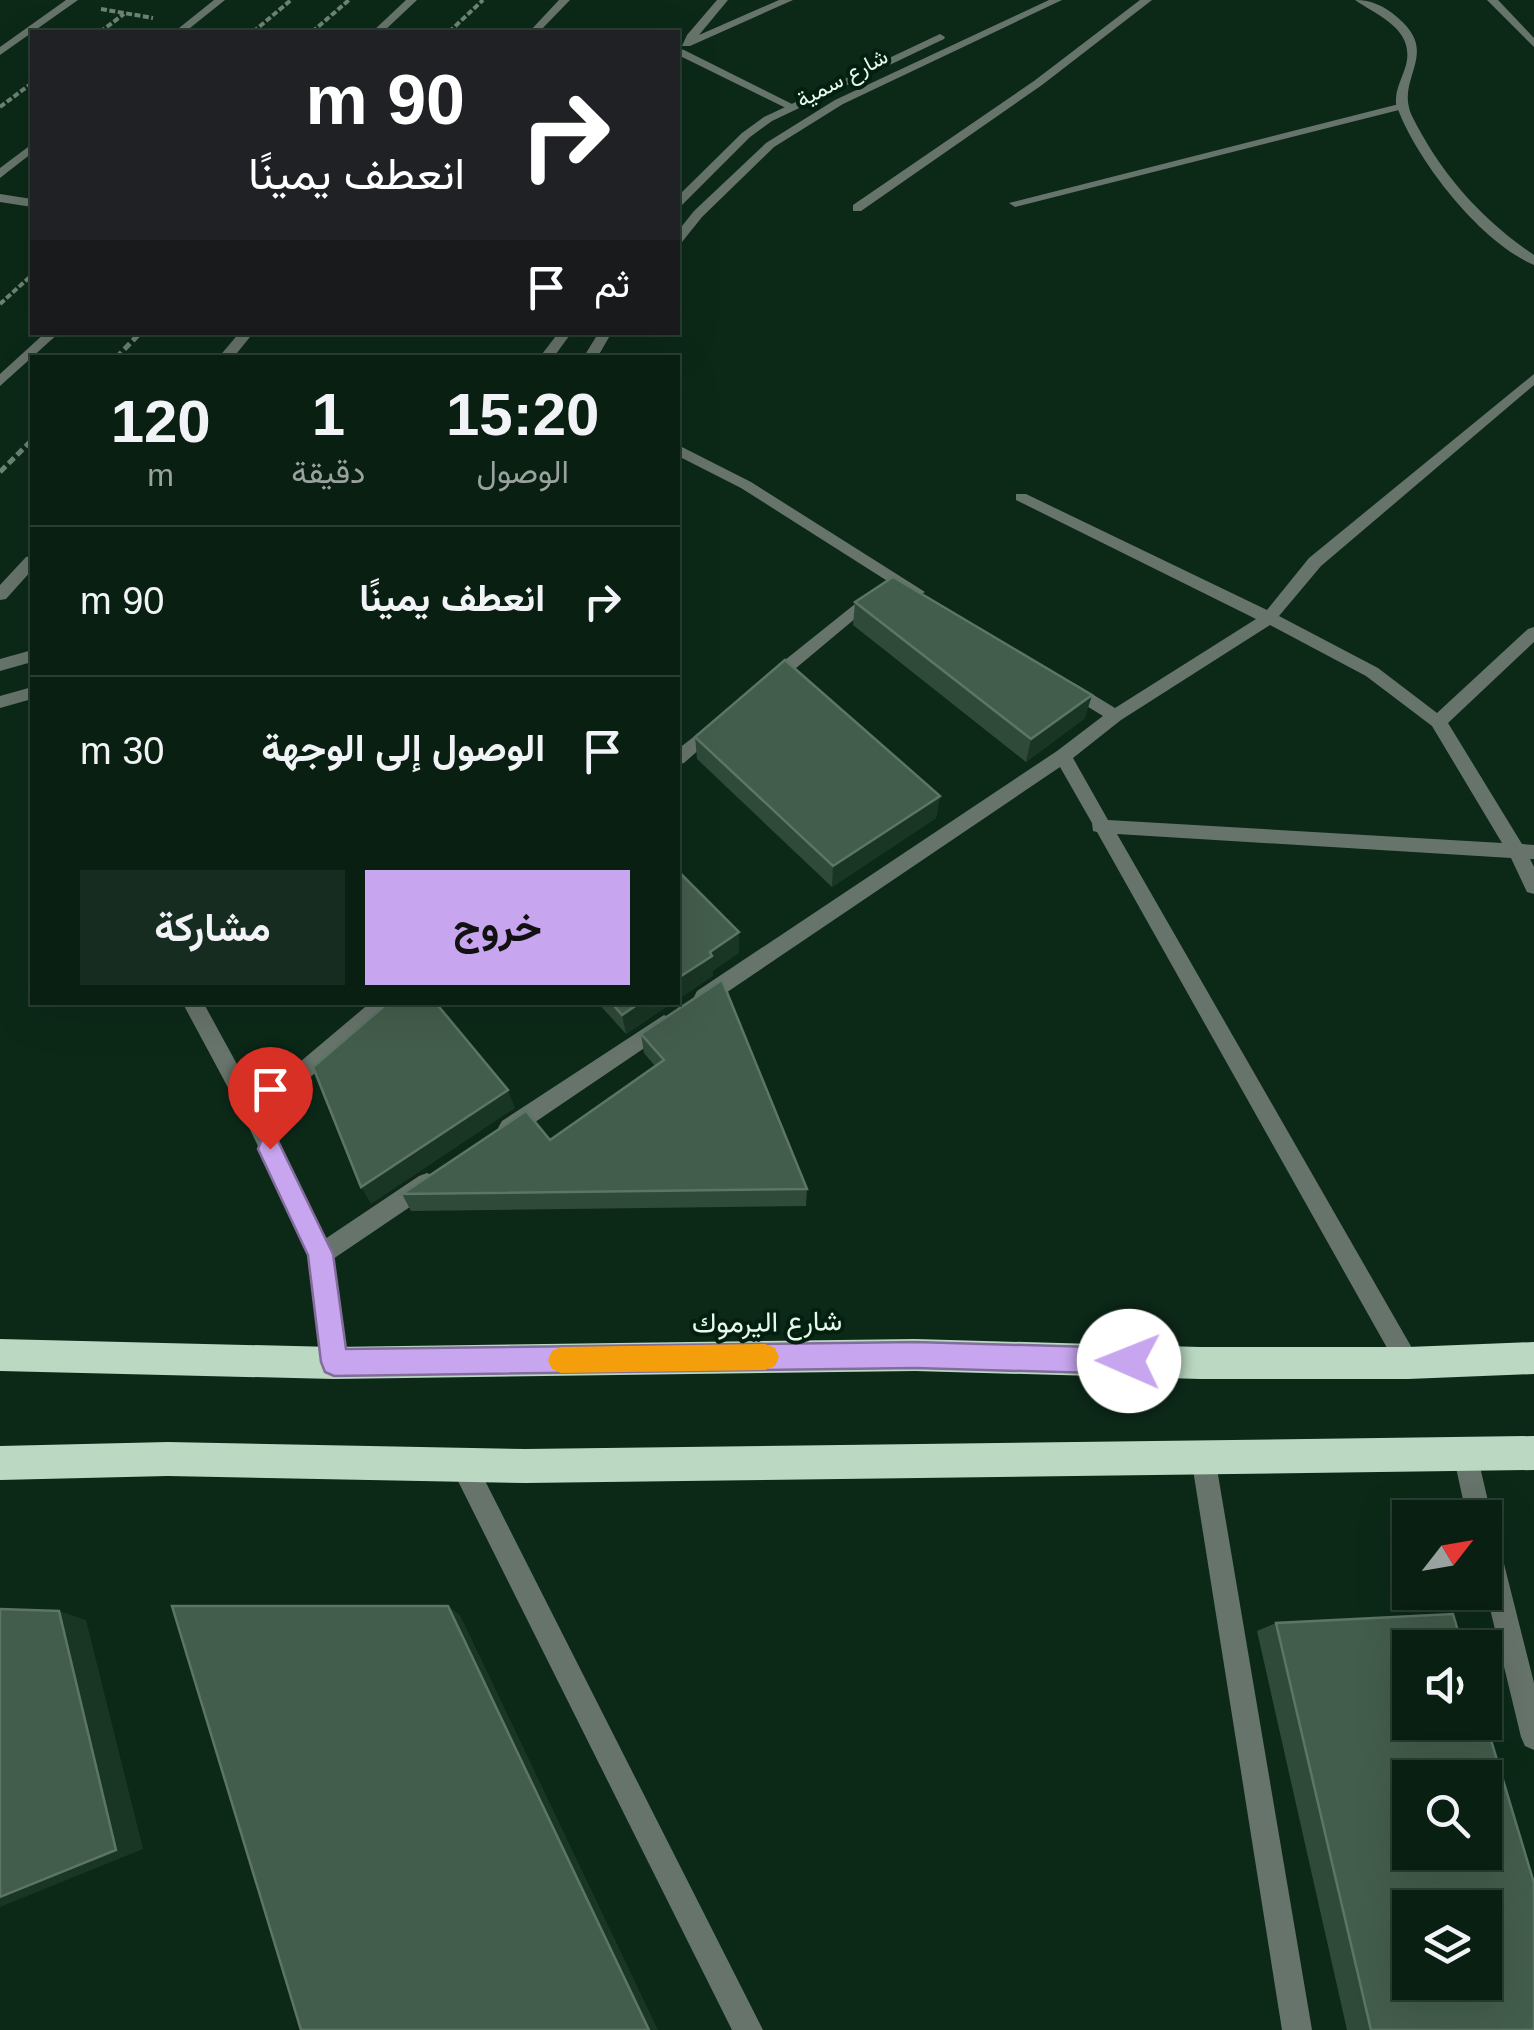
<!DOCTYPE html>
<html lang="ar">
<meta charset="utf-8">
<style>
body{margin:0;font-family:Helvetica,Vazirmatn,sans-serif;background:#172c20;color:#f1f3f6;direction:rtl;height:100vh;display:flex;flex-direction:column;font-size:38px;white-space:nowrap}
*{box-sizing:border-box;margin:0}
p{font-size:32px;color:#99a29f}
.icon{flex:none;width:55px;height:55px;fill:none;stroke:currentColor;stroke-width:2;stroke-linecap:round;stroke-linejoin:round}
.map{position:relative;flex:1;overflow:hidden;direction:ltr}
.panel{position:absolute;left:30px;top:355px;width:650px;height:650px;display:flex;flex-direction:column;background:#091f12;border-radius:0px;box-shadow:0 10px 40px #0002,0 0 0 2px #293d32;direction:rtl}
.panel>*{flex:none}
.banner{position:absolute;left:30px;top:30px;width:650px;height:305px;border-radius:0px;box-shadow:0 10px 40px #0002,0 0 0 2px #293d32;direction:rtl;background:#202124;color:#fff;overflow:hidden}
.needle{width:65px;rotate:59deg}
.tools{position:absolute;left:1392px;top:1500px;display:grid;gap:20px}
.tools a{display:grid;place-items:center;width:110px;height:110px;border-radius:0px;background:#091f12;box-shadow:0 10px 40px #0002,0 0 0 2px #293d32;font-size:50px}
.pin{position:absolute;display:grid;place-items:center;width:85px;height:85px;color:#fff;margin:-102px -42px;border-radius:50% 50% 50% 0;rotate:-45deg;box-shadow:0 0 10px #0007}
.pin .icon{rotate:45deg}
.me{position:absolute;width:110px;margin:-55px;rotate:271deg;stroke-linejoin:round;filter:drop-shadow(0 0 8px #0008)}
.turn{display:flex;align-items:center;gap:35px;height:210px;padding:0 50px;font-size:45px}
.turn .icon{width:130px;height:130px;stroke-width:2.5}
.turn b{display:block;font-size:70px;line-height:85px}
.then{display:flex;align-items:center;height:95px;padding:0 50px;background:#0003;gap:20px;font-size:38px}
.eta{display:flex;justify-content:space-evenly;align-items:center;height:170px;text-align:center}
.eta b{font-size:60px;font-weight:700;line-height:70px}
.primary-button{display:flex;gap:20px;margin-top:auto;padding:20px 50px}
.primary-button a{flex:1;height:115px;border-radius:0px;background:#c8a6ef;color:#111;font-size:40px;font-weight:700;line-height:115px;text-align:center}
.primary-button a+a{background:#172c20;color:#f1f3f6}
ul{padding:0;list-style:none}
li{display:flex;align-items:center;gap:30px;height:150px;padding:0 50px;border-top:2px solid #293d32}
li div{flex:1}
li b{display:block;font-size:38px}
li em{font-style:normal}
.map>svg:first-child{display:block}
</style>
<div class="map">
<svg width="1534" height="2030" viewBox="0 0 1534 2030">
<rect width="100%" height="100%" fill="#0c2918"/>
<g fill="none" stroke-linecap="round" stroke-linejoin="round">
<!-- path-far1 -->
<path stroke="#6c8375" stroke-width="4" stroke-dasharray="6 2.5" stroke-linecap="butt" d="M 101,9 L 153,18
M 100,32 L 124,14
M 253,32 L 291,0
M 312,32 L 349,0
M 449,32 L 483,0
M 0,107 L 32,83
M 0,304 L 32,275"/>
<!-- path -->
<path stroke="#6c8375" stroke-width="5" stroke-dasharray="8 4" stroke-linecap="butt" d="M 116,358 L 141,332
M 0,472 L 32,440"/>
<!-- minor -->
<path fill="#67746b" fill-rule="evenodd" d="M 66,0 L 78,0 L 0,55 L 0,47 Z
M 214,0 L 225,0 L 185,32 L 174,32 Z
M 406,0 L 417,0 L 383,32 L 372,32 Z
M 559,0 L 570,0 L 539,32 L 529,32 Z
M 717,0 L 728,0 L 699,35 L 779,0 L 793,0 L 690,46 L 682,46 L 687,35 Z
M 1140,0 L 1152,0 L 1042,85 L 861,211 L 853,211 L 853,205 L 1034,81 Z
M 1487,0 L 1498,0 L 1534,38 L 1534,47 Z
M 678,49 L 684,50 L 798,107 L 788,109 L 678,55 Z
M 1403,103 L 1409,106 L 1407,108 L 1015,207 L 1009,203 Z
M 32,144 L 32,153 L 0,178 L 0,168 Z
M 0,194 L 32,199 L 32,207 L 0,202 Z
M 46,332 L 60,332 L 0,386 L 0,374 Z
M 240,332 L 254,332 L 233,358 L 218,358 Z
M 1534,374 L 1534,385 L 1321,566 L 1279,616 L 1378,668 L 1437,713 L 1528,629 L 1534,627 L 1534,642 L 1448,723 L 1522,844 L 1534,845 L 1534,859 L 1530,859 L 1534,867 L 1534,894 L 1527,892 L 1511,858 L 1117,834 L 1416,1355 L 1420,1363 L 1416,1371 L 1408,1375 L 1400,1371 L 1097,832 L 1093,831 L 1092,823 L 1060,767 L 711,1003 L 697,1003 L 694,997 L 697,991 L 1057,751 L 1103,716 L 1062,691 L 1062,683 L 1074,683 L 1115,708 L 1256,619 L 1016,500 L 1016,494 L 1026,494 L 1267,610 L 1309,558 ZM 1270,625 L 1366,676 L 1432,726 L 1502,843 L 1108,820 L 1073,758 L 1121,720 Z
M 678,445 L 751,482 L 925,592 L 917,597 L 911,596 L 741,488 L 678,456 Z
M 32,556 L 32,570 L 6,599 L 0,600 L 0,585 L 26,557 Z
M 875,588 L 881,589 L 881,597 L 777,684 L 765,684 L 765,676 Z
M 714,721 L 723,727 L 720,731 L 684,763 L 678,764 L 678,749 Z
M 182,1002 L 203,1002 L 256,1099 L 371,1002 L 396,1002 L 265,1117 L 325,1239 L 419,1176 L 427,1173 L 435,1176 L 438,1183 L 435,1190 L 333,1259 L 346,1363 L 342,1371 L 334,1375 L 326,1371 L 322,1363 L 310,1255 L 246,1121 Z
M 664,1015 L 671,1018 L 674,1024 L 671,1030 L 516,1135 L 509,1137 L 502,1135 L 498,1128 L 502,1121 Z
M 1465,1442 L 1474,1445 L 1477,1454 L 1492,1518 L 1489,1525 L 1497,1536 L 1534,1683 L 1534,1750 L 1525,1746 L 1521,1737 L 1485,1588 L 1485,1518 L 1467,1518 L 1453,1454 L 1456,1445 Z
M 1203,1445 L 1212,1448 L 1215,1457 L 1312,2030 L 1282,2030 L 1191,1457 L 1194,1448 Z
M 463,1452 L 472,1455 L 763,2030 L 732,2030 L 454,1473 L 451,1464 L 454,1455 Z"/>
<!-- tertiary -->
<path fill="#67746b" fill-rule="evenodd" d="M 1049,0 L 1062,0 L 843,104 L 774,147 L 702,217 L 682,242 L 678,243 L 678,231 L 694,211 L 766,143 L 835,100 Z
M 1355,0 C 1372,0 1384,6 1397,17 C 1442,54 1394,78 1412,116 C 1441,174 1481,219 1534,255 L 1534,265 C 1480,242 1415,159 1396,104 C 1395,89 1402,79 1406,65 C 1415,29 1378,16 1355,0 Z
M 940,34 L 945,37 L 944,39 L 772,121 L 750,137 L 682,205 L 678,206 L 678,196 L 742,133 L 764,117 Z
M 559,332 L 572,332 L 553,358 L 539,358 Z
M 599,332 L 612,332 L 597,358 L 583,358 Z
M 32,650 L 32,662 L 0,671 L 0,659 Z
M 32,687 L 32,699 L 0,708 L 0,696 Z"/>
<!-- trunk -->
<path fill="#bad8c2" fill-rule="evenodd" d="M 0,1339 L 334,1347 L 915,1339 L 1200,1347 L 1408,1347 L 1534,1342 L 1534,1374 L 1408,1379 L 1200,1379 L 915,1371 L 334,1379 L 0,1371 Z
M 1534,1436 L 1534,1470 L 525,1483 L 168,1476 L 0,1480 L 0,1446 L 168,1442 L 525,1449 Z"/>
</g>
<!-- wall -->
<path fill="#2f4a39" d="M 855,602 L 1085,718 L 1026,762 L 853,625 Z
M 695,737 L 940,796 L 936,818 L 832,887 L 697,759 Z
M 597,1002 L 673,1002 L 626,1034 Z
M 641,1034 L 807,1189 L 806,1206 L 411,1211 L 402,1194 L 550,1140 L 655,1066 L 644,1053 Z
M 1276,1623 L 1534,2030 L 1347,2030 L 1257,1631 Z"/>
<!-- shaded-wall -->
<path fill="#193523" d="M 1092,695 L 1085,718 L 1026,762 L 1031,739 Z
M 940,796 L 936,818 L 832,887 L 833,866 Z
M 739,932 L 739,953 L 713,971 L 713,976 L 678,1000 L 678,978 L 710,952 Z
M 641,1002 L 673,1002 L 626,1034 L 622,1015 Z
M 508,1090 L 515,1108 L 371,1204 L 361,1187 Z
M 448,1606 L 460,1615 L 658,2030 L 649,2030 Z
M 59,1611 L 86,1620 L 143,1849 L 0,1907 L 0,1897 Z"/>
<!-- building -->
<path fill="#435d4c" stroke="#5c7565" stroke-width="2.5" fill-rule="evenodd" d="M 893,577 L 1092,695 L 1031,739 L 855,602 Z
M 785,660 L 940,796 L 833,866 L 695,737 Z
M 678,871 L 739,932 L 710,952 L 712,956 L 678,978 Z
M 722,980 L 807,1189 L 402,1194 L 526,1111 L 550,1140 L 664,1060 L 641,1034 Z
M 389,1002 L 435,1002 L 508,1090 L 361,1187 L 313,1067 Z
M 611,1002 L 641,1002 L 622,1015 Z
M 172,1606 L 448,1606 L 649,2030 L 301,2030 Z
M 0,1609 L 59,1611 L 116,1850 L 0,1897 Z
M 1453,1614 L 1463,1648 L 1410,1648 L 1410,1722 L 1485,1722 L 1485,1720 L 1534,1883 L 1534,2030 L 1371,2030 L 1276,1623 ZM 1410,1778 L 1485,1778 L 1485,1852 L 1410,1852 ZM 1410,1908 L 1485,1908 L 1485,1982 L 1410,1982 Z"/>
<!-- route -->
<path fill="#c8a6ef" stroke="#826c9b" stroke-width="2.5" d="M 270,1138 L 278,1141 L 333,1254 L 346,1349 L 915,1342 L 1129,1348 L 1138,1352 L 1142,1361 L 1138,1370 L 1129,1374 L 915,1368 L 334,1376 L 325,1372 L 321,1362 L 308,1255 L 258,1149 L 261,1141 Z"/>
<!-- slow -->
<path fill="#f59e0b" d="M 765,1344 L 775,1348 L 779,1357 L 775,1366 L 765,1370 L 561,1373 L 552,1369 L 548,1360 L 552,1351 L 561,1347 Z"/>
<g text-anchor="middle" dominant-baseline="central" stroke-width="8" stroke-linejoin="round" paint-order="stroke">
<!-- far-street labels -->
<g font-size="22" fill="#e7f8ec" stroke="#031f0f">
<text transform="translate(842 78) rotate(-28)">شارع سمية</text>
</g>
<!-- street labels -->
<g font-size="28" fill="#e7f8ec" stroke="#031f0f">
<text transform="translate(767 1322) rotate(-1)">شارع اليرموك</text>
</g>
</g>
</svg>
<div class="tools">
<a><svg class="needle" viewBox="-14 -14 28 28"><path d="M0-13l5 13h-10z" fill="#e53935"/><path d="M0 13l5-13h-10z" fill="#99a29f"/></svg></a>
<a><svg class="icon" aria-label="sound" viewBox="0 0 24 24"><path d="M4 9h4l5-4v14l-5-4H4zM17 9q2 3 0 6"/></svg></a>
<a><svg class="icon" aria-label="search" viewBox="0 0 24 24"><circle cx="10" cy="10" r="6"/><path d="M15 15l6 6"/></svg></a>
<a><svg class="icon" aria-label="layers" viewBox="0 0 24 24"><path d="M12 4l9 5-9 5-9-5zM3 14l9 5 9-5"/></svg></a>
</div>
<div class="pin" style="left:270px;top:1149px;background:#d93025"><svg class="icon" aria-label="arrive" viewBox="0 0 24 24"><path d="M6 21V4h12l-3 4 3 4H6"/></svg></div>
<svg class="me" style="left:1129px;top:1361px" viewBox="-20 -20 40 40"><circle r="19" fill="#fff"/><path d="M0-13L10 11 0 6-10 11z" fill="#c8a6ef"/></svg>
<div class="banner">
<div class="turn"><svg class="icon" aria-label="right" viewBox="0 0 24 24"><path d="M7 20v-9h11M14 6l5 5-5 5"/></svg><div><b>90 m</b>انعطف يمينًا</div></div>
<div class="then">ثم<svg class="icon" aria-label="arrive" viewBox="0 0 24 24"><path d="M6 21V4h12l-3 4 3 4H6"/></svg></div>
</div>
<section class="panel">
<div class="eta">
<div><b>15:20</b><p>الوصول</p></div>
<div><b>1</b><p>دقيقة</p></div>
<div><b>120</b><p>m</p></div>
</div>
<ul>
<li><svg class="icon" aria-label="right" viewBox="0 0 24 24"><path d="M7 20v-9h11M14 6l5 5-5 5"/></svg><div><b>انعطف يمينًا</b></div><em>90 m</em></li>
<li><svg class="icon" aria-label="arrive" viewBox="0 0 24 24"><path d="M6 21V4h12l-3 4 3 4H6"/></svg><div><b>الوصول إلى الوجهة</b></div><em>30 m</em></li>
</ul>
<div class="primary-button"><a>خروج</a><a>مشاركة</a></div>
</section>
</div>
